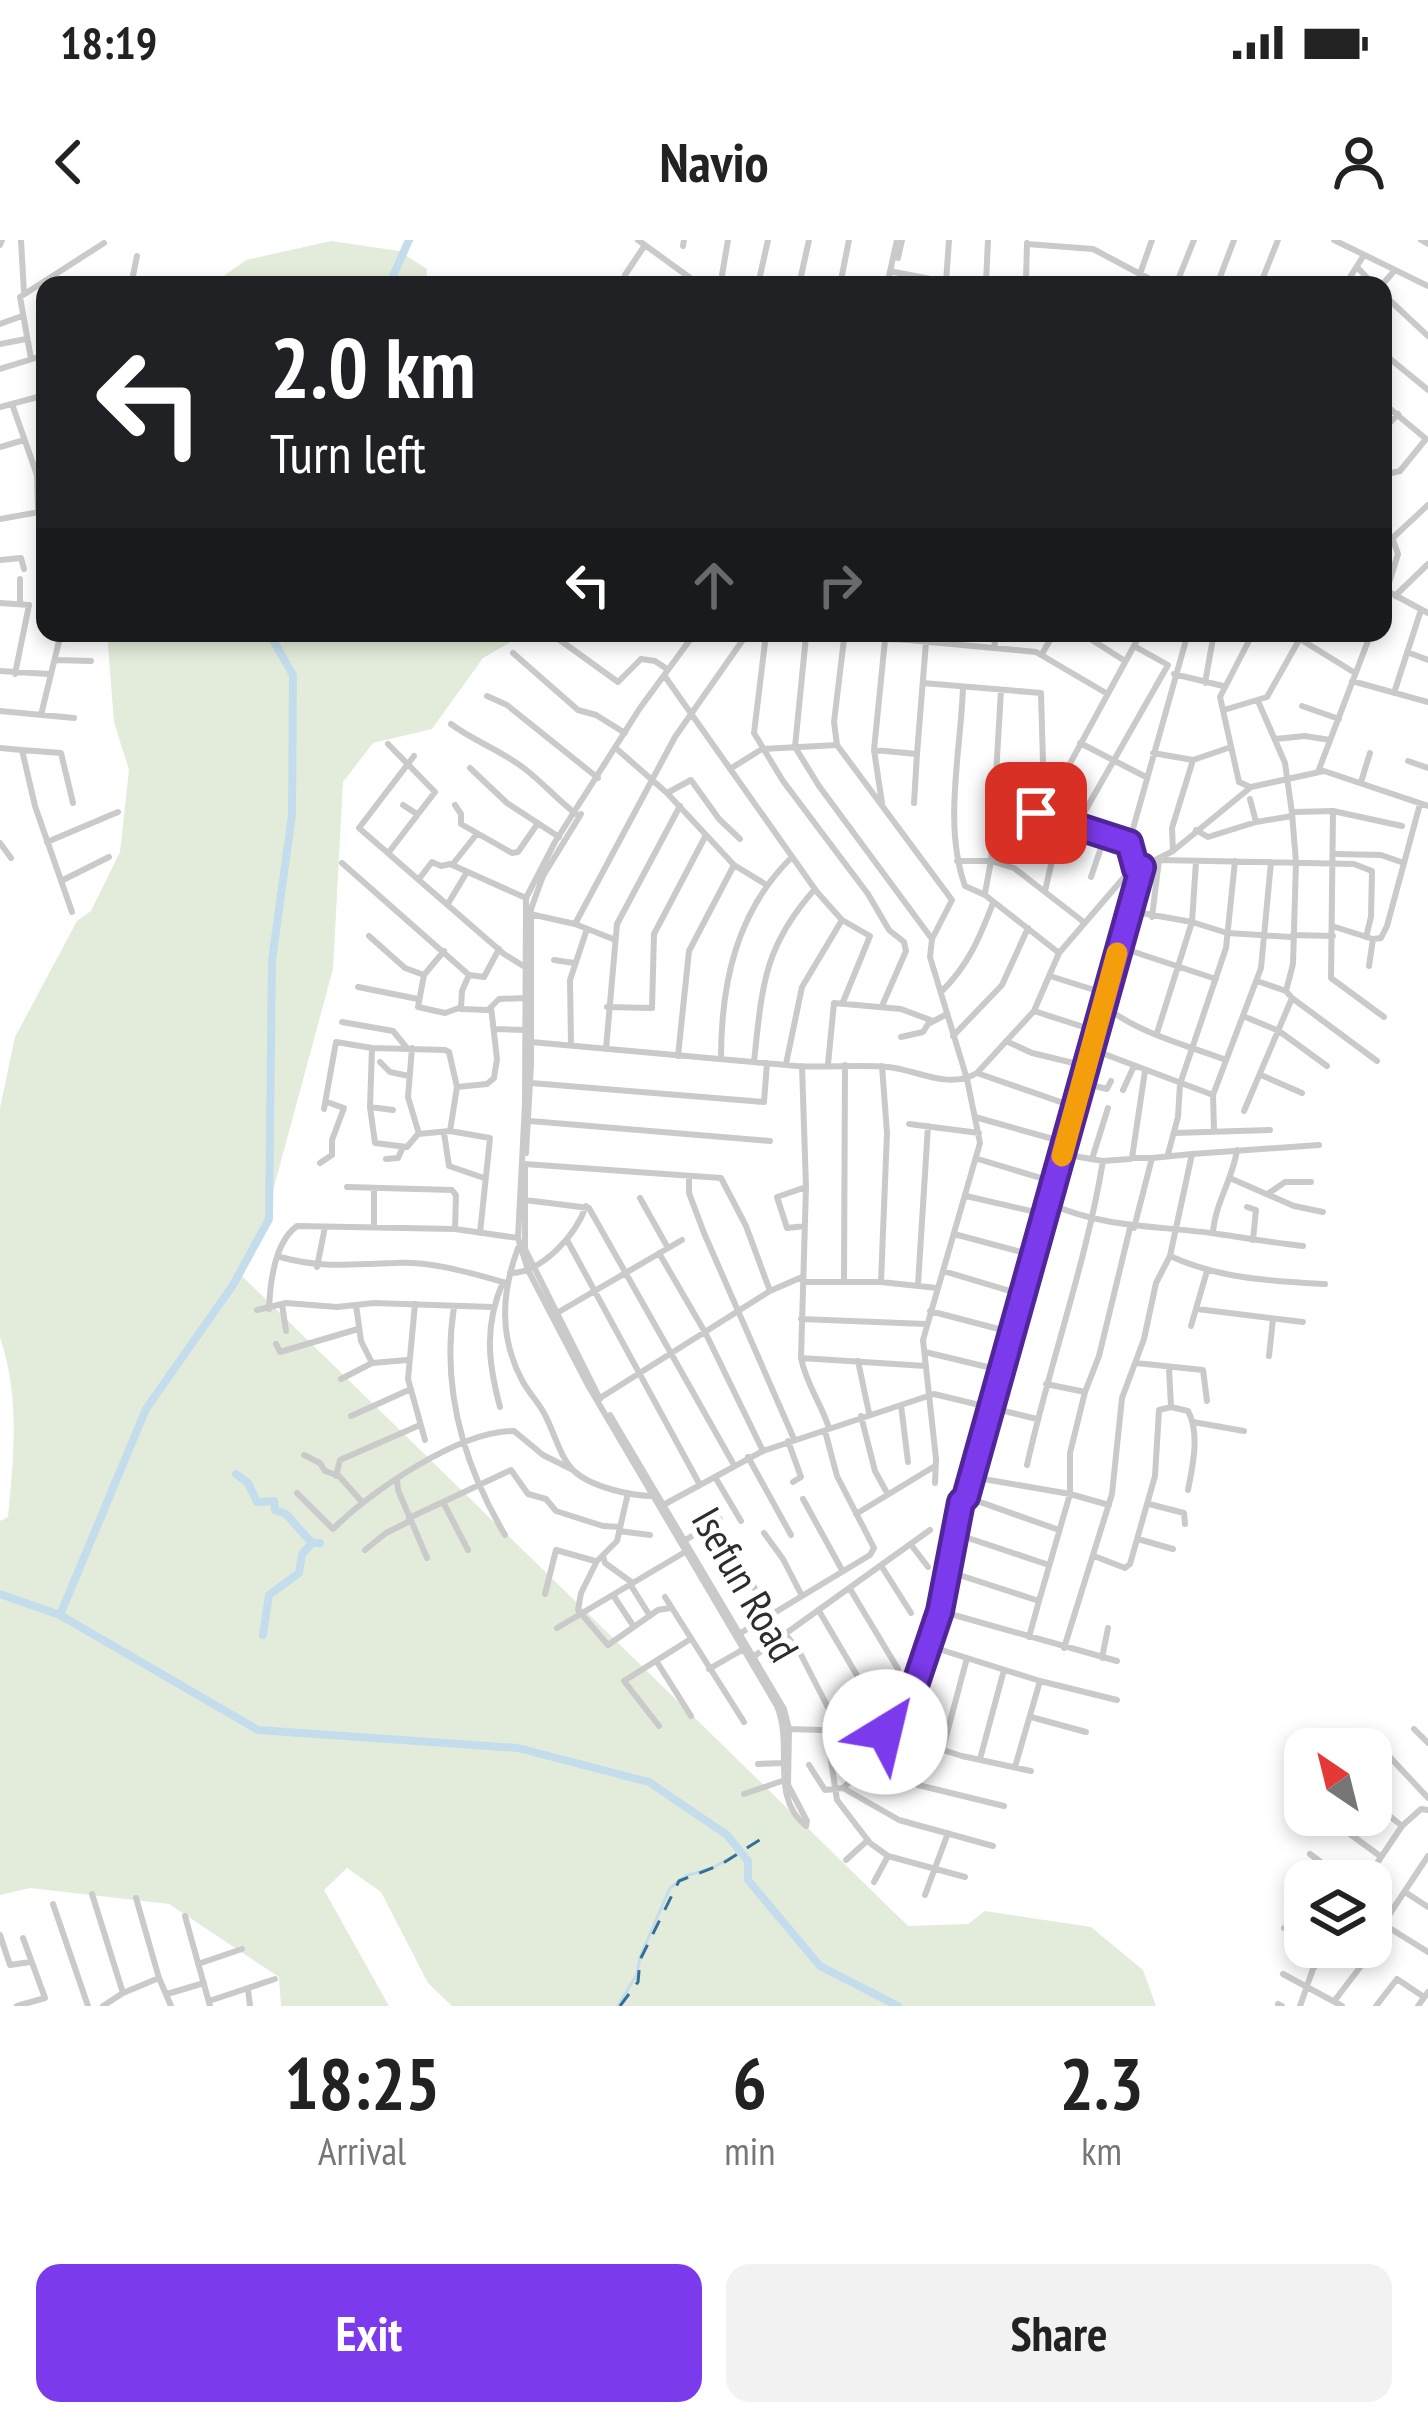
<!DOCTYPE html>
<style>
body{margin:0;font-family:"PT Sans Narrow",sans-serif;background:#f2f2f2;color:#222;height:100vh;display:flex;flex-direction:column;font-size:45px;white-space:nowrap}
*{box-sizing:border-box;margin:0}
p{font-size:39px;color:#767676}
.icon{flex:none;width:66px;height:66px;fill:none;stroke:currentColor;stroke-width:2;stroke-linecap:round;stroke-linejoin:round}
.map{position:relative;height:1766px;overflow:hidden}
.side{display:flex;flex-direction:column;background:#fff;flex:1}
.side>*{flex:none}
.hud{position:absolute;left:36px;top:36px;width:1356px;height:366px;border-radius:24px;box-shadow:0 6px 18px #0003;background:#202124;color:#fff;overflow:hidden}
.needle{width:78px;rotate:325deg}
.controls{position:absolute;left:1284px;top:1488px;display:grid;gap:24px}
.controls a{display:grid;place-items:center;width:108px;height:108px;border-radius:24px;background:#fff;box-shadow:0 6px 18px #0003;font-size:60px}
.pin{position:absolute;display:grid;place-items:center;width:102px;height:102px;color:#fff;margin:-51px;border-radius:24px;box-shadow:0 6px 18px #0006}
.me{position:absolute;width:132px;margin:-66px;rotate:36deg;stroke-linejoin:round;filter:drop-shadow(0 0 9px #0008)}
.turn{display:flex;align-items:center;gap:42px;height:252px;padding:0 36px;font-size:54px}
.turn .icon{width:156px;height:156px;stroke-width:2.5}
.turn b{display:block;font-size:84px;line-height:102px}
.lanes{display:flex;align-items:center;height:114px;padding:0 36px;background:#0003;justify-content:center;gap:60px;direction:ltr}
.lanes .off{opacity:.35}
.eta{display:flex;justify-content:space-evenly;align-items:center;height:204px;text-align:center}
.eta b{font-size:72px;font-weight:700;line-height:84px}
.action{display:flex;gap:24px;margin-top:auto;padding:24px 36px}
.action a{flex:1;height:138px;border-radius:24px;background:#7c3aed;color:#fff;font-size:48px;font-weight:700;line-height:138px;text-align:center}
.action a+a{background:#f2f2f2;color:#222}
.status{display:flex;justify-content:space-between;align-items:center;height:84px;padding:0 60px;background:#fff;direction:ltr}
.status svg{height:33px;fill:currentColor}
header{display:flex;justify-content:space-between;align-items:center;height:156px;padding:0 36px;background:#fff;font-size:54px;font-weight:700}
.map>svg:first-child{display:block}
</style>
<div class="status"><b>18:19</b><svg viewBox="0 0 49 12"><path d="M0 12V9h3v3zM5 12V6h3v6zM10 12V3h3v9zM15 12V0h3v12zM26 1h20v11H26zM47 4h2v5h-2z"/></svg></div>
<header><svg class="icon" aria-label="back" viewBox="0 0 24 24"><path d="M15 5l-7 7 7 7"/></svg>Navio<svg class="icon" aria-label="person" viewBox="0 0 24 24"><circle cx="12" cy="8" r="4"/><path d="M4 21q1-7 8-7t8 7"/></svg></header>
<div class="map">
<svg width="1428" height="1766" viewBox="0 0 1428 1766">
<rect width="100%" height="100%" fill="#fff"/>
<!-- green -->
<path fill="#e3ecda" d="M 331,1 L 399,11 L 427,29 L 426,45 L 211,45 L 246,20 Z
M 107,393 L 526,393 L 483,418 L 432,489 L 373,503 L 343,542 L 333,729 L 258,1006 L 241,1035 L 908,1686 L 968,1684 L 985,1671 L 1091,1687 L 1143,1730 L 1156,1766 L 452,1766 L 428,1743 L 381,1652 L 347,1628 L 324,1650 L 389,1766 L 281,1766 L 279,1737 L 169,1664 L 30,1648 L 0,1655 L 0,1281 L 8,1277 C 14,1215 20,1157 0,1097 L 0,868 L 15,797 L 77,681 L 91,671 L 120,612 L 129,530 L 114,482 Z"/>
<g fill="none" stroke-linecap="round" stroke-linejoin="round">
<!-- stream -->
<path stroke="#c4dded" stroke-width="3" d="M 618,1766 L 637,1734 L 640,1717 L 670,1648 L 686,1636 L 714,1627 L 741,1612"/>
<!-- river -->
<path stroke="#c4dded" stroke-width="8" d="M 389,45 L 409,0
M 236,1234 L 248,1243 L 257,1262 L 274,1261 L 275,1270 L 286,1274 L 312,1303 L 320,1303
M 0,1354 L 60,1375 L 258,1490 L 518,1508 L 649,1542 L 727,1595 L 748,1621 L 748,1640 L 820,1726 L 898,1766
M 60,1375 L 146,1169 L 233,1045 L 269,979 L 272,720 L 292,575 L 293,435 L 269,393
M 263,1395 L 269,1355 L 299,1333 L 302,1314 L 312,1303"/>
<!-- ferry -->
<path stroke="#366f94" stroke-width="3" stroke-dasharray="15 12" stroke-linecap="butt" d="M 620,1766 L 638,1742 L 640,1720 L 679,1641 L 720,1625 L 761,1599"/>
<!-- minor -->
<path stroke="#cacaca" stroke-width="6" d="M 21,0 L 24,53
M 638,0 L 700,45
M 1334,0 L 1428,46
M 1421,0 L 1428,4
M 1027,4 L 1093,9 L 1161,45
M 0,5 L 2,0
M 683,6 L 684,0
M 898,18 L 902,0
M 1357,27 L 1374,45
M 894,32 L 951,43 L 1058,41 L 1077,45
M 625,35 L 645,5
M 722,35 L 728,0
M 1026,41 L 1027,3
M 946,42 L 949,0
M 986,43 L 988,0
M 112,45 L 115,45
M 131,45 L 137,16
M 758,45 L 768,0
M 799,45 L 809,0
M 840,45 L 849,0
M 887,45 L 897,0
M 1136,45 L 1152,0
M 1176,45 L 1194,0
M 1217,45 L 1234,0
M 1260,45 L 1278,0
M 1345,45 L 1364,15
M 1382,45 L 1395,30
M 1383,54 L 1428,96
M 0,84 L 22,76
M 0,104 L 26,99
M 1383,113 L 1428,150
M 31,119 L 20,57 L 104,3
M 0,129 L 45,115
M 1383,163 L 1425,198
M 12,164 L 37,235 L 38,272
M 0,167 L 45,155
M 1383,190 L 1398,174
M 0,207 L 24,200
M 1383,235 L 1400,231 L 1426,199
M 0,279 L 45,271
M 1383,307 L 1428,265
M 0,320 L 21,318 L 24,329
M 44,329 L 45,306
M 1387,351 L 1428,373
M 1395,356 L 1428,324
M 20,362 L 20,339
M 1383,362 L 1398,314 L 1393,300
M 0,363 L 29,365 L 15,434
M 550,393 L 618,442 L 641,419 L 655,421 L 667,429
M 695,393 L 640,468 L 555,602 L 526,658 L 525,864 L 518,998 L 528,1030 L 589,1147 L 777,1466 C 794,1506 769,1556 806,1586
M 745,393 L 909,400 L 1036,412 L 1106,453
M 994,393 L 995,408
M 1081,393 L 1125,421
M 766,394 L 754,493 L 783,541 L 868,654 L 889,690 L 904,702 L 906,711 L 882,766
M 806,396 L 795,507 L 819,546 L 932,699
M 844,399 L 834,482 L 837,505 L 952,660 L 932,699 L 930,717 L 967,839 L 980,903 L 923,1100 L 936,1219 L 935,1243
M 1300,399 L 1355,433
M 1134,406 L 1168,425
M 1407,412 L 1428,420
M 513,413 L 578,470 L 596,475 L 625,493
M 1042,414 L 1054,393
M 55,420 L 91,421
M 0,431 L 49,434
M 1174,434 L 1223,446
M 666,438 L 817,652 L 842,680 L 870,696 L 843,762
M 1352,441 L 1428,462
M 923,443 L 1041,453 L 1043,522 L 1034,553 L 1036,573 L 1129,603
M 1205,443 L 1214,393
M 963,447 C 961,511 943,584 965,646 L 985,655 L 1059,713
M 1394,453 L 1421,370
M 487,456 L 507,465 L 598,538
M 1302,466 L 1339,479
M 1224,470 L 1267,457 L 1303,393
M 0,471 L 74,478
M 41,475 L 61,393
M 451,484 C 475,502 501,510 525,529 C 543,543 558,560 576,574
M 1275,499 L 1305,496 L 1330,500
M 1080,503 L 1146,537
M 388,504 L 435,552 L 389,612
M 0,508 L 22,510 L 35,566 L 72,672
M 22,510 L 61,513 L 73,563
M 618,510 L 667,553 L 734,625 L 765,644
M 874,510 L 917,514 L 926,402
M 1153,513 L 1193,520 L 1231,507
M 414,516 L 359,588 L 504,714 L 525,727
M 1408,521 L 1428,528
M 470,528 L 507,563 L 559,597
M 730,529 L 762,509 L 837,505
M 1318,532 L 1371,393
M 1361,542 L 1370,513
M 1248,546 L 1239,542 L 1220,457 L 1253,393
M 667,553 L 691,540 L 719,579 L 740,599
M 1250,559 L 1256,582
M 882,563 L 874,510 L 885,400
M 914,563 L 917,514
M 403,565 L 417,574
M 455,565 L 461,574 L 461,584 L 512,613 L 518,612 L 538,583
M 1333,571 L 1331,738 L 1384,777
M 1294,572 L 1333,571 L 1402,586
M 1042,575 L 1141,393
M 1076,587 L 1168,425
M 1196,590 L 1208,597 L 1256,582 L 1292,576
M 47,602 L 118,572
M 0,603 L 11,618
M 1034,609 L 1036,573
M 1173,611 L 1172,588 L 1193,520
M 1337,614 L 1381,615 L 1404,623
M 957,621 L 991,621 L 1001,450
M 342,623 L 469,735 L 484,737 L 499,709
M 452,625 L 476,595
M 1136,630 L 1129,603 L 1188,393
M 1091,637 L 1105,596
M 419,639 L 432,622 L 441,626 L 450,624 L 526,658
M 61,641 L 109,617
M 1045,651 L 1061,582
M 985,653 L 991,621 L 1014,628 L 1085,683
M 449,662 L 467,632
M 1130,671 L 1192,682 L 1227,693 L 1291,697
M 530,674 L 575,684 L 613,699
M 1152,677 L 1159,620 L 1354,624 L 1372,631 L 1371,677 L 1366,697
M 575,684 L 675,497 L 747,394
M 1335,687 L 1370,698
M 1293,695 L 1333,696
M 369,696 L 405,728 L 424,735
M 1119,707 L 1216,739
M 444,711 L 424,735 L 418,767 L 445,773 L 459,768
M 554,720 L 574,723
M 1369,726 L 1373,699 L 1381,698 L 1387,686 L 1420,564
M 469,735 L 462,751 L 461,769 L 488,770 L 499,759 L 526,758
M 1050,736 L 1107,754
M 1257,741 L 1286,751
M 358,747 L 418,759
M 941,752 C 968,726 980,697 993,663
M 1292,758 L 1377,821
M 1105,765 C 1129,790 1192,807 1226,820
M 607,767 L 652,768 L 654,694 L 706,595
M 1034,771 L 1096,791
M 1243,776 L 1279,791 L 1327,826
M 342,782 L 393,791 L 407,808
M 496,789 L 526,790
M 1157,793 L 1192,682 L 1196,622
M 953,796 L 1002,745 L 1028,688
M 901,797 L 923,792 L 928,784 L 947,774
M 1006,801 L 1032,813 L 1086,826
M 531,802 C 620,810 708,818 797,826 C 827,828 858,824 888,827 C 918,830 948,850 977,833 L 1034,771 L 1059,713 L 1126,635 L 1173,611 L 1251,547 L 1324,531 L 1428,566
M 571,805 L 570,740 L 587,689
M 372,808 L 370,867 L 375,903 L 407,907 L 418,894 L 450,891 L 490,898 L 480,993
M 412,808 L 408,857 L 419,894
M 606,809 L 617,684 L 680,566
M 1091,809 L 1213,855
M 678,816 L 689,711 L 734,625
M 721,819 C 721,744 736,673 790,619
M 380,822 L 390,832 L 409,836
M 754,822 C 762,748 763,707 815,649
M 786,824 L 802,747 L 842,680
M 828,824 L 834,763 L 901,769 L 933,781
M 802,826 L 806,947 L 801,1118 C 806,1144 821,1163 829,1188
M 1145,831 L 1132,918 L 1152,918
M 977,833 L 1075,867
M 1261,835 L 1302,853
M 531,843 L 764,862 L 767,823
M 1082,843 L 1107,849 L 1111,841
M 457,847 L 487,844 L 494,838 L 497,819 L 491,767
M 1123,850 L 1134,826
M 370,867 L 393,870
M 324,869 L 336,802 L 372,808 L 445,810 L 449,812 L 457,847 L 450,891
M 1244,871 L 1292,758 L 1286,751 L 1293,724 L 1296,622 L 1292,573 L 1285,523 L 1258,461
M 975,877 L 1064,902
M 530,881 L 770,901
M 909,884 L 979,893
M 1214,890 L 1213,855 L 1261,728 L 1271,622
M 444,893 L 449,926 L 484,938
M 1174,893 L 1270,890
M 526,913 L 531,825 L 531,669 L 543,636 L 581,574
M 1062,914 L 1103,921 L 1130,919
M 1168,914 L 1178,877 L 1180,844 L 1226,708 L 1235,621
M 386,919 L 398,918 L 403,907
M 978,919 L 1054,942
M 1092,919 L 1108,868
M 320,923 L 332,915 L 332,900 L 344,868 L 327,862
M 525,924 L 721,938 L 746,986 L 770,1051
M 525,927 L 525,1009 L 600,1159
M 689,937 L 689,953 L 704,993 L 794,1199
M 1232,939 L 1294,966 L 1323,972
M 347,947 L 452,950 L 456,955 L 455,989
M 374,948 L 374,987
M 1269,953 L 1285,942 L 1311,942
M 966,956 L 1044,974
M 640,958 L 668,1008
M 525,960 L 589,968 L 734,1225
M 1048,963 C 1106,989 1157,985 1218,994 C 1246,998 1275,1003 1303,1006
M 1247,967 L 1256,970 L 1253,1000
M 805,986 L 787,988 L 777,957 L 806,947
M 1134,988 L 1152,918 L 1192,914
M 1213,991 C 1216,961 1233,939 1237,910
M 954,994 L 1032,1015
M 567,1000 L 700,1245
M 518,1008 C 501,1054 499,1098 523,1142 C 529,1153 538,1162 544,1173 C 554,1191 559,1216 574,1231 C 591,1247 631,1256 653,1256
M 659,1013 L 706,1094 L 763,1211
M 1170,1016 C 1220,1039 1271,1041 1325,1044
M 280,1017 C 325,1029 350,1024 394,1023 C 433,1021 470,1033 507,1043
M 317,1027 L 325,987
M 943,1031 L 1020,1054
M 510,1033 C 542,1033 576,995 586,966
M 803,1042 L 881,1042 L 937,1048
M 844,1042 L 845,825
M 881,1042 L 887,893 L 882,826
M 918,1045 L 928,886
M 282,1064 L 286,1091
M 415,1064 L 408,1139 L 425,1200
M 356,1065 L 361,1101 L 372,1123 L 407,1120
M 454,1067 C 441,1149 463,1224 505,1295
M 269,1069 C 270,1043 275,1002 297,986 L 455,989 L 518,998
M 1197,1069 L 1303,1082
M 257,1070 L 286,1063 L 337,1067 L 374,1063 L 492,1067
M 930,1071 L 1010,1092
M 557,1073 L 682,1000
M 801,1079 L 926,1084
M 1191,1086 L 1207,1031
M 276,1104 L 280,1112 L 358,1089
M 925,1112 L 1000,1130
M 1269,1116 L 1273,1079
M 801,1118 L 926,1126
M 858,1121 L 869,1173
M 1136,1123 L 1203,1130 L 1207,1161
M 341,1139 L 372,1123
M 1046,1144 L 1085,1152 L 1099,1116 L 1130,988
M 600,1158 L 770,1051 L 802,1037
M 901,1165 L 908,1222
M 500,1167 C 488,1122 484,1086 503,1042
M 1171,1167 L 1188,1171 C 1200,1193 1193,1225 1188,1250
M 610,1175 L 784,1469 L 789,1489 L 788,1545 L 807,1581 L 806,1586
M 351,1176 L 411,1149
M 861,1176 L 875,1231 L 886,1251
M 1193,1182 L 1244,1191
M 788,1201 L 801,1237 L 793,1242
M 304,1215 L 320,1223 L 325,1231 L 339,1236 L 362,1262
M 748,1217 L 791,1295
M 1027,1225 C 1050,1122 1086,1024 1103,921
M 336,1236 L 340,1220 L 420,1185
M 715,1237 L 741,1281
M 972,1237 L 1070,1254 L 1109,1265
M 397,1239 L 398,1250 L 427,1318
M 297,1253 L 333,1289 C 371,1251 459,1191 514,1191 L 543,1215 L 573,1230
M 628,1253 L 617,1301 L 597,1321 L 581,1353 L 578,1370 L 608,1405 L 658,1370 L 670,1368
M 966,1257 L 1059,1290
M 803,1259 L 842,1330
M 444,1264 L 468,1310
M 665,1264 L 763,1211 L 934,1154 L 1037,1179
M 1149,1264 L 1184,1273 L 1185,1284
M 856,1274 L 935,1226
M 409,1278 L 511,1230 L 528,1254 L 546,1259 L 556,1271 L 603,1286 L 620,1287
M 619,1291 L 650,1295
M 764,1293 L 783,1319 L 802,1356
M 953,1293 L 1049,1325
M 1138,1299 L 1173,1309
M 684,1301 L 720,1279
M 729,1303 L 770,1375
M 912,1306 L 928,1327
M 365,1310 L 386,1293 L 410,1281
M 603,1316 L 605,1323 L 630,1341
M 1094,1316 L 1125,1328 L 1130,1324 L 1155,1236 L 1159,1170 L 1171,1167 L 1169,1128
M 882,1327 L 911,1373
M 950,1332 L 1039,1361 L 1029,1397
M 630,1344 L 650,1376
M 850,1349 L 898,1429
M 545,1354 L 556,1310 L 595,1321
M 613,1355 L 634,1387
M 665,1357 L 744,1482
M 1039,1361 L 1070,1254 L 1070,1213 L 1085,1152
M 819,1371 L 878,1471
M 940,1371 L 1117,1421
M 557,1388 L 685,1312
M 739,1394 L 870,1315 L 874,1308 L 837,1236 L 825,1191
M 785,1394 L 799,1411 L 839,1489
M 929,1406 L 1040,1441 L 1117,1460
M 1064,1408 L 1112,1254 L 1122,1158 L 1144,1099 L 1156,1043 L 1170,1016 L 1192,914 L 1319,905
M 753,1417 L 930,1290
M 1102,1418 L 1108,1388
M 657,1422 L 691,1476
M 709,1429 L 742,1410
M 1031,1477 L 1086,1492
M 659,1486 L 624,1441 L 689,1400
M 826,1488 L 837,1560 L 870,1603 L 888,1616 L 965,1637
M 789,1489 L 885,1492 L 962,1516 L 1031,1531
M 1414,1489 L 1428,1503
M 943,1508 L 967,1418
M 1387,1514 L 1428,1558
M 980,1519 L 1004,1430
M 871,1520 L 918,1545 L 1004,1566
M 758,1524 L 783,1523
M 809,1525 L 825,1550 L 843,1548 L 899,1580 L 993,1606
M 1015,1527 L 1040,1441
M 843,1548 L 898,1496 L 940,1371 L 961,1263 L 966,1257 L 1141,627
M 744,1554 L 782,1541
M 1371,1561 L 1402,1586
M 1339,1586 L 1380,1616
M 1310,1614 L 1346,1641
M 846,1620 L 868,1600
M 1365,1641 L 1402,1586 L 1421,1569 L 1428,1570
M 874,1642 L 888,1616
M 1405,1652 L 1428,1667
M 92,1654 L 123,1753
M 1291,1654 L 1305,1663
M 925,1655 L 948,1593
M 136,1658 L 159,1738
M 1371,1659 L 1391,1671
M 53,1664 L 88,1766
M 185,1676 L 210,1766
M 1383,1684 L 1428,1712
M 1284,1688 L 1305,1696
M 0,1695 L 10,1725 L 30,1722
M 198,1724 L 242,1709
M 1283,1734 L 1342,1766
M 248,1749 L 250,1766
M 167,1754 L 204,1743
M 1335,1760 L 1371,1713 L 1383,1684 L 1428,1616
M 209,1761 L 275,1739
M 1278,1764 L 1282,1766
M 17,1766 L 45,1758 L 23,1698
M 103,1766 L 123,1753 L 159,1738 L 171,1766
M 1300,1766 L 1313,1729 L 1329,1707
M 1376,1766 L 1397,1739 L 1424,1757
M 1418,1766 L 1428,1752"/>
</g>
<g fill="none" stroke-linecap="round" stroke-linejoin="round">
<defs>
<path id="route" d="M 885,1492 L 898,1496 L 940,1371 L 961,1262 L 966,1257 L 1142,627 L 1136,629 L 1129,603 L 1036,573"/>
</defs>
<!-- route casing -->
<use href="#route" stroke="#51269a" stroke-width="30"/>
<!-- route -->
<use href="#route" stroke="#7c3aed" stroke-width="21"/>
<!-- slow -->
<path stroke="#f59e0b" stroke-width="21" d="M 1062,916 L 1117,713"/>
</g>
<g text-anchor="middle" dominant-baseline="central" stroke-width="12" stroke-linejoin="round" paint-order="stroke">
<!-- street labels -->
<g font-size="42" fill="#2d2d2d" stroke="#fff">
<text transform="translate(746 1344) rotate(60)">Isefun Road</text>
</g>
</g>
</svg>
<div class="controls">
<a><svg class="needle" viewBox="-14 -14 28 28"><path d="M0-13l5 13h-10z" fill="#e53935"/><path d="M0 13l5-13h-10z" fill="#767676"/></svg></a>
<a><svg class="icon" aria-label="layers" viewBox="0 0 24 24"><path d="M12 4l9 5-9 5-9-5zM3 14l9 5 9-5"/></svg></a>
</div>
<div class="pin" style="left:1036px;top:573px;background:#d93025"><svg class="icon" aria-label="arrive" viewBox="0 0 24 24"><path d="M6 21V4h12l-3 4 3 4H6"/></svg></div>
<svg class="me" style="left:885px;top:1492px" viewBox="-20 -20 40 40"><circle r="19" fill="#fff"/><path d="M0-13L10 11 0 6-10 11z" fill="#7c3aed"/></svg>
<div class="hud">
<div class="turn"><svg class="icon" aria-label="left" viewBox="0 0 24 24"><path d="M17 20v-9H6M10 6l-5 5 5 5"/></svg><div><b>2.0 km</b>Turn left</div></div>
<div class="lanes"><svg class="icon" aria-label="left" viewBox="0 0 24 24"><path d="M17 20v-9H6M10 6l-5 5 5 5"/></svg><svg class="icon off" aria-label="ahead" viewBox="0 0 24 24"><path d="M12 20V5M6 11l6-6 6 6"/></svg><svg class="icon off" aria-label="right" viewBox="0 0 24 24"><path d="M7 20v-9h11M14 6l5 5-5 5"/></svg></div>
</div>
</div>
<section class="side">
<div class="eta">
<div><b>18:25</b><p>Arrival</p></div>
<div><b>6</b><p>min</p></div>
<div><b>2.3</b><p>km</p></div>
</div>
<div class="action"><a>Exit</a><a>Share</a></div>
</section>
